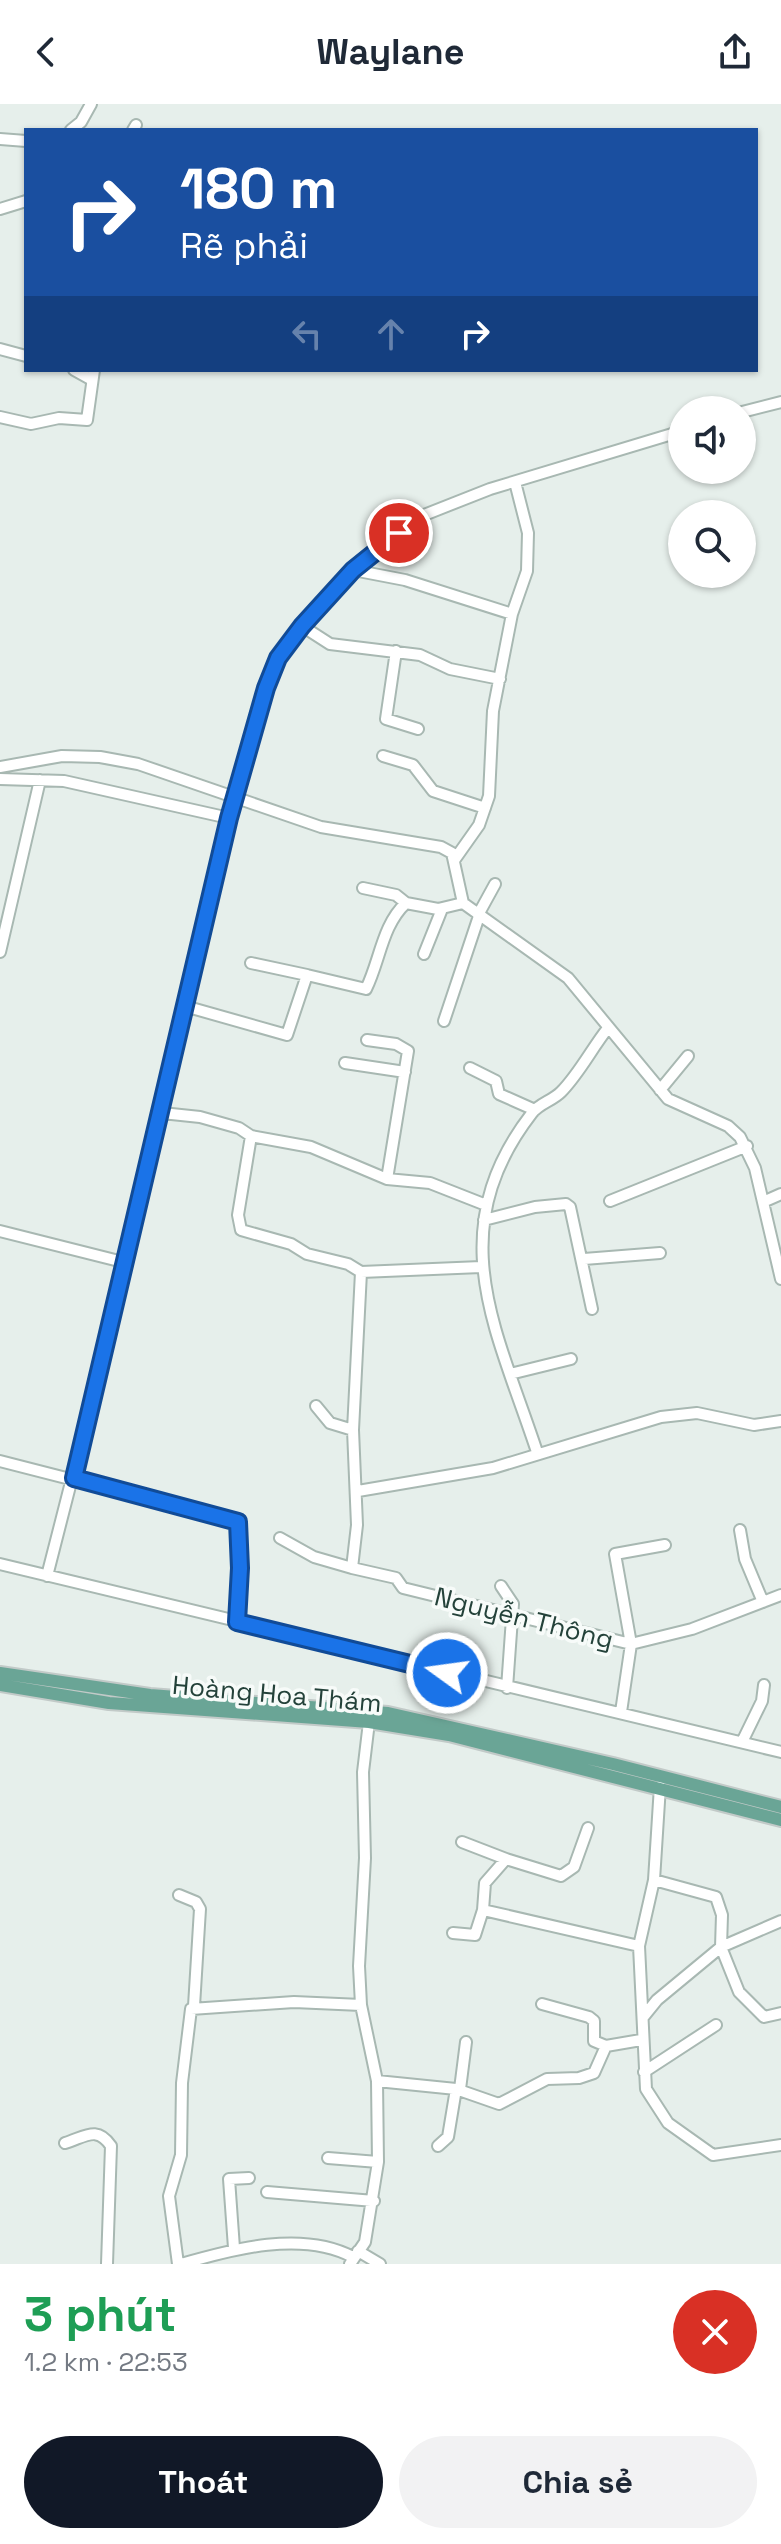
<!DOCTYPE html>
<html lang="vi">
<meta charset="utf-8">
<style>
body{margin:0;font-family:"Space Grotesk",sans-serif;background:#f2f2f3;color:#1f2937;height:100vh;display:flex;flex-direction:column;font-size:30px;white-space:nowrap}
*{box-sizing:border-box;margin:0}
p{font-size:26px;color:#747a83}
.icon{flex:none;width:44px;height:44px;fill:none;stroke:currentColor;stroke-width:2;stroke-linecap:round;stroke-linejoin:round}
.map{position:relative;height:2160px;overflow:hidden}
.details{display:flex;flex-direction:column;background:#fff;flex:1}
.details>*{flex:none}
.guide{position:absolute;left:24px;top:24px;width:734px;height:244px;border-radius:0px;box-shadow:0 2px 6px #0004;background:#1a4fa0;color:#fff;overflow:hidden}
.tools{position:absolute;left:668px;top:292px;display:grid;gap:16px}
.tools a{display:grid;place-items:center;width:88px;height:88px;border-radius:50%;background:#fff;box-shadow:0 2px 6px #0004;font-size:40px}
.pin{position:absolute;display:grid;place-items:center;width:68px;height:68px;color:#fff;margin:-34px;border:4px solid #fff;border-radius:50%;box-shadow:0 2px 8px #0007}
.me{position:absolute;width:88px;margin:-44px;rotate:284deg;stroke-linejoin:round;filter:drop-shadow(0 0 6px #0008)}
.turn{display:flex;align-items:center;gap:28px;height:168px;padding:0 24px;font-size:36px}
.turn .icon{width:104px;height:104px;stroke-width:2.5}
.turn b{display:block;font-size:56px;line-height:68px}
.lanes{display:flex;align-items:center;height:76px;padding:0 24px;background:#0003;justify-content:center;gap:40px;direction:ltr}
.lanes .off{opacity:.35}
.round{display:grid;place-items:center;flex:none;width:84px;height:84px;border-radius:42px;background:#f2f2f3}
.overview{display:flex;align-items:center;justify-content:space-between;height:136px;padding:0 24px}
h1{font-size:48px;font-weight:700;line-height:60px;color:#1e9e55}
.primary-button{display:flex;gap:16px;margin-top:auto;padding:16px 24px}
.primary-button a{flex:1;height:92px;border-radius:48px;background:#111827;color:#fff;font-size:32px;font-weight:700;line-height:92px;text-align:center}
.primary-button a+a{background:#f2f2f3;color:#1f2937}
header{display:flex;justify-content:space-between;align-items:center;height:104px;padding:0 24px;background:#fff;font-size:36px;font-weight:700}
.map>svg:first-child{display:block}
</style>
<header><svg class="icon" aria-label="back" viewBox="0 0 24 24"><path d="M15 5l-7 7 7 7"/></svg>Waylane<svg class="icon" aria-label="share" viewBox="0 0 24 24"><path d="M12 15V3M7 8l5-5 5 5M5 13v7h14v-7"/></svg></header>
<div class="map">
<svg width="781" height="2160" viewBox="0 0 781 2160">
<rect width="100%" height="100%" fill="#e6efeb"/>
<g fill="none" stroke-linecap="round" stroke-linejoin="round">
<defs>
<path id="minor" d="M 71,26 L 81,18 L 91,0
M 133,26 L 136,21
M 0,35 L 26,37
M 0,105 L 26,97
M 0,245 L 26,252
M 74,266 L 92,276
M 742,308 L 781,298
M 0,313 L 31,320 L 59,314 L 87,316 L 94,266
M 353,466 L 405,476 L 512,510
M 302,522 L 330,540 L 420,551 L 450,565 L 500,575
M 396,547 L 386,615 L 418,625
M 383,652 L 413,661 L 433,687 L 485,704
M 0,663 L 62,652 L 100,653 L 138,660 L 321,723 L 441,743 L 452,749 L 463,799 L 568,874 L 668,995 L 728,1022 L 740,1033 L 755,1064 L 781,1175
M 0,675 L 64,677 L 229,714
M 455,755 L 479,721 L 489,692 L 493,607 L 512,510 L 527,467 L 528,429 L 515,378
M 363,784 L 396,791 L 406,799
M 478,811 L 495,780
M 0,848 L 40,676
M 424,850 L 442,805
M 251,859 L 307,871
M 188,903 L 287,931 L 307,871 L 366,885 C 380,857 382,821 406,799 L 438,805 L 463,799
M 444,917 L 479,812
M 367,936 L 396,940 L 408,947 L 387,1075
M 345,959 L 405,968
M 470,964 L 496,977 L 499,990 L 535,1006
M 660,986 L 688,952
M 162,1009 L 200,1013 L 239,1024 L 251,1032 L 311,1043 L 387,1075 L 430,1079 L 486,1101
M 251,1032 L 238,1111 L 241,1126 L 291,1140 L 307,1150 L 348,1160 L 361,1168 L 481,1163
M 610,1097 L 747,1042
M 763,1098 L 781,1090
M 484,1116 L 535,1103 L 566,1100 L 570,1103 L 592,1205
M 0,1127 L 127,1159
M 584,1155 L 660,1149
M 361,1168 L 353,1326 L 357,1421 L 352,1464 L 396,1474 L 403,1484 L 631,1540 L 692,1525 L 781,1491
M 510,1270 L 571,1255
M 316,1302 L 330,1319 L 353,1326
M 537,1348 C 497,1226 440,1128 532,1009 C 540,999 552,997 561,988 C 579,970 592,944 608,924
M 0,1357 L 238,1418 L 240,1464 L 237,1518
M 358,1387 L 493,1364 L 661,1313 L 697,1309 L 754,1321 L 781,1317
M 740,1426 L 745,1455 L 763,1498
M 280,1434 L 314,1453 L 352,1464
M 0,1460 L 781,1648
M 47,1472 L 127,1159 L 229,714 L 266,584 L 278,554 L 353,466 L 424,411 L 490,385 L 682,327
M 501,1482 L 513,1500 L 507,1584
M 621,1608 L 631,1540 L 615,1450 L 665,1441
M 742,1638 L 762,1597 L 764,1581
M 660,1682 L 654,1776 L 639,1842 L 646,1985 L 668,2019 L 713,2051 L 781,2041
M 588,1724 L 574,1763 L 561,1772 L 506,1755 L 485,1779 L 483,1806 L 639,1842
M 462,1738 L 506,1755
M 654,1776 L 716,1793 L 722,1811 L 721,1843 L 739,1888 L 764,1913 L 781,1909
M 179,1791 L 196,1798 L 200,1805 L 194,1902
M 453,1829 L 475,1831 L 483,1806
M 542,1900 L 589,1913 L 594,1917 L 594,1937 L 606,1942
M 644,1912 L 657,1896 L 721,1843 L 781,1817
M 644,1968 L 716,1921
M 377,1977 L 456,1985 L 499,2000 L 547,1975 L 579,1974 L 594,1969 L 606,1942 L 641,1936
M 460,1985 L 466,1938
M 65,2039 C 85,2033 97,2021 111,2042 L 107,2160
M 438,2042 L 448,2033 L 456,1985
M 328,2054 L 378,2058
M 267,2088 L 374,2097
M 234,2144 L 229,2075 L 249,2074
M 358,2147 L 380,2160
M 178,2160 L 169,2092 L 181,2051 L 182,1979 L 191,1905 L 294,1898 L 361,1901
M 181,2160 C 233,2145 302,2126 353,2153
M 350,2160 L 365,2138 L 378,2058 L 377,1977 L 361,1901 L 359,1862 L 365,1754 L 363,1668 L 369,1618"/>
<path id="major" d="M 0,1569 L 150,1591 L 388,1609 L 613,1660 L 781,1703
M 0,1581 L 109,1599 L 369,1618 L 449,1631 L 781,1716"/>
</defs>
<!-- minor casing -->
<use href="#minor" stroke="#a8b8b2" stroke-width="14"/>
<!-- major casing -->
<use href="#major" stroke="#c2cac8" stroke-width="16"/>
<!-- minor -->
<use href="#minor" stroke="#fff" stroke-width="10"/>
<!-- major -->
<use href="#major" stroke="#6aa596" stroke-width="12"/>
</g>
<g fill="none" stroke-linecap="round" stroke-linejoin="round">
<defs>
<path id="route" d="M 399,429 L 353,466 L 302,522 L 278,554 L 266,584 L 229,714 L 74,1374 L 238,1418 L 240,1464 L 237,1518 L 447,1569"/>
</defs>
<!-- route casing -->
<use href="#route" stroke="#114b97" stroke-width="20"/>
<!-- route -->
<use href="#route" stroke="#1a73e8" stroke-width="14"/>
</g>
<g text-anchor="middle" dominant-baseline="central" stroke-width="7" stroke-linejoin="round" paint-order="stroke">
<!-- street labels -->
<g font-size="26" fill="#24423a" stroke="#f7fbf9">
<text transform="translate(524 1514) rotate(14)">Nguyễn Thông</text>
<text transform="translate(277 1590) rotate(5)">Hoàng Hoa Thám</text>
</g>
</g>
</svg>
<div class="tools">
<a><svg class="icon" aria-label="sound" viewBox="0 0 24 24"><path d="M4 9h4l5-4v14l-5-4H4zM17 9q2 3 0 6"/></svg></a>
<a><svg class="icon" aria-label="search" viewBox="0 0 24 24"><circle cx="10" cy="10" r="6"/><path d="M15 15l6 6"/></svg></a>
</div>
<div class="pin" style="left:399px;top:429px;background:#d93025"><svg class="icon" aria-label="arrive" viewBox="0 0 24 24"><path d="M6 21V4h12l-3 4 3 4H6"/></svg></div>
<svg class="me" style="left:447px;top:1569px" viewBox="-20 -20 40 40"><circle r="17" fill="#1a73e8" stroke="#fff" stroke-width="3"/><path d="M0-11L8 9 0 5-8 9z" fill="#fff"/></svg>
<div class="guide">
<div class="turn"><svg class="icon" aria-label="right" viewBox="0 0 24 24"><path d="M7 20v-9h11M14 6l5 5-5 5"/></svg><div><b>180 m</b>Rẽ phải</div></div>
<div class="lanes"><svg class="icon off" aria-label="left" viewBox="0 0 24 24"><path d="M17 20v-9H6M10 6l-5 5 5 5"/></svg><svg class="icon off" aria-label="ahead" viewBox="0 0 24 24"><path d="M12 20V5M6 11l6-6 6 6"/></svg><svg class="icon" aria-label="right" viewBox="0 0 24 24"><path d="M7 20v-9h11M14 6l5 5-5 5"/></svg></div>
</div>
</div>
<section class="details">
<div class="overview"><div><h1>3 phút</h1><p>1.2 km · 22:53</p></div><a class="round" style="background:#d93025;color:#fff"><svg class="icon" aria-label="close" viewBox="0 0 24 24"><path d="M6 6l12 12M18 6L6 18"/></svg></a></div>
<div class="primary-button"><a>Thoát</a><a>Chia sẻ</a></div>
</section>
